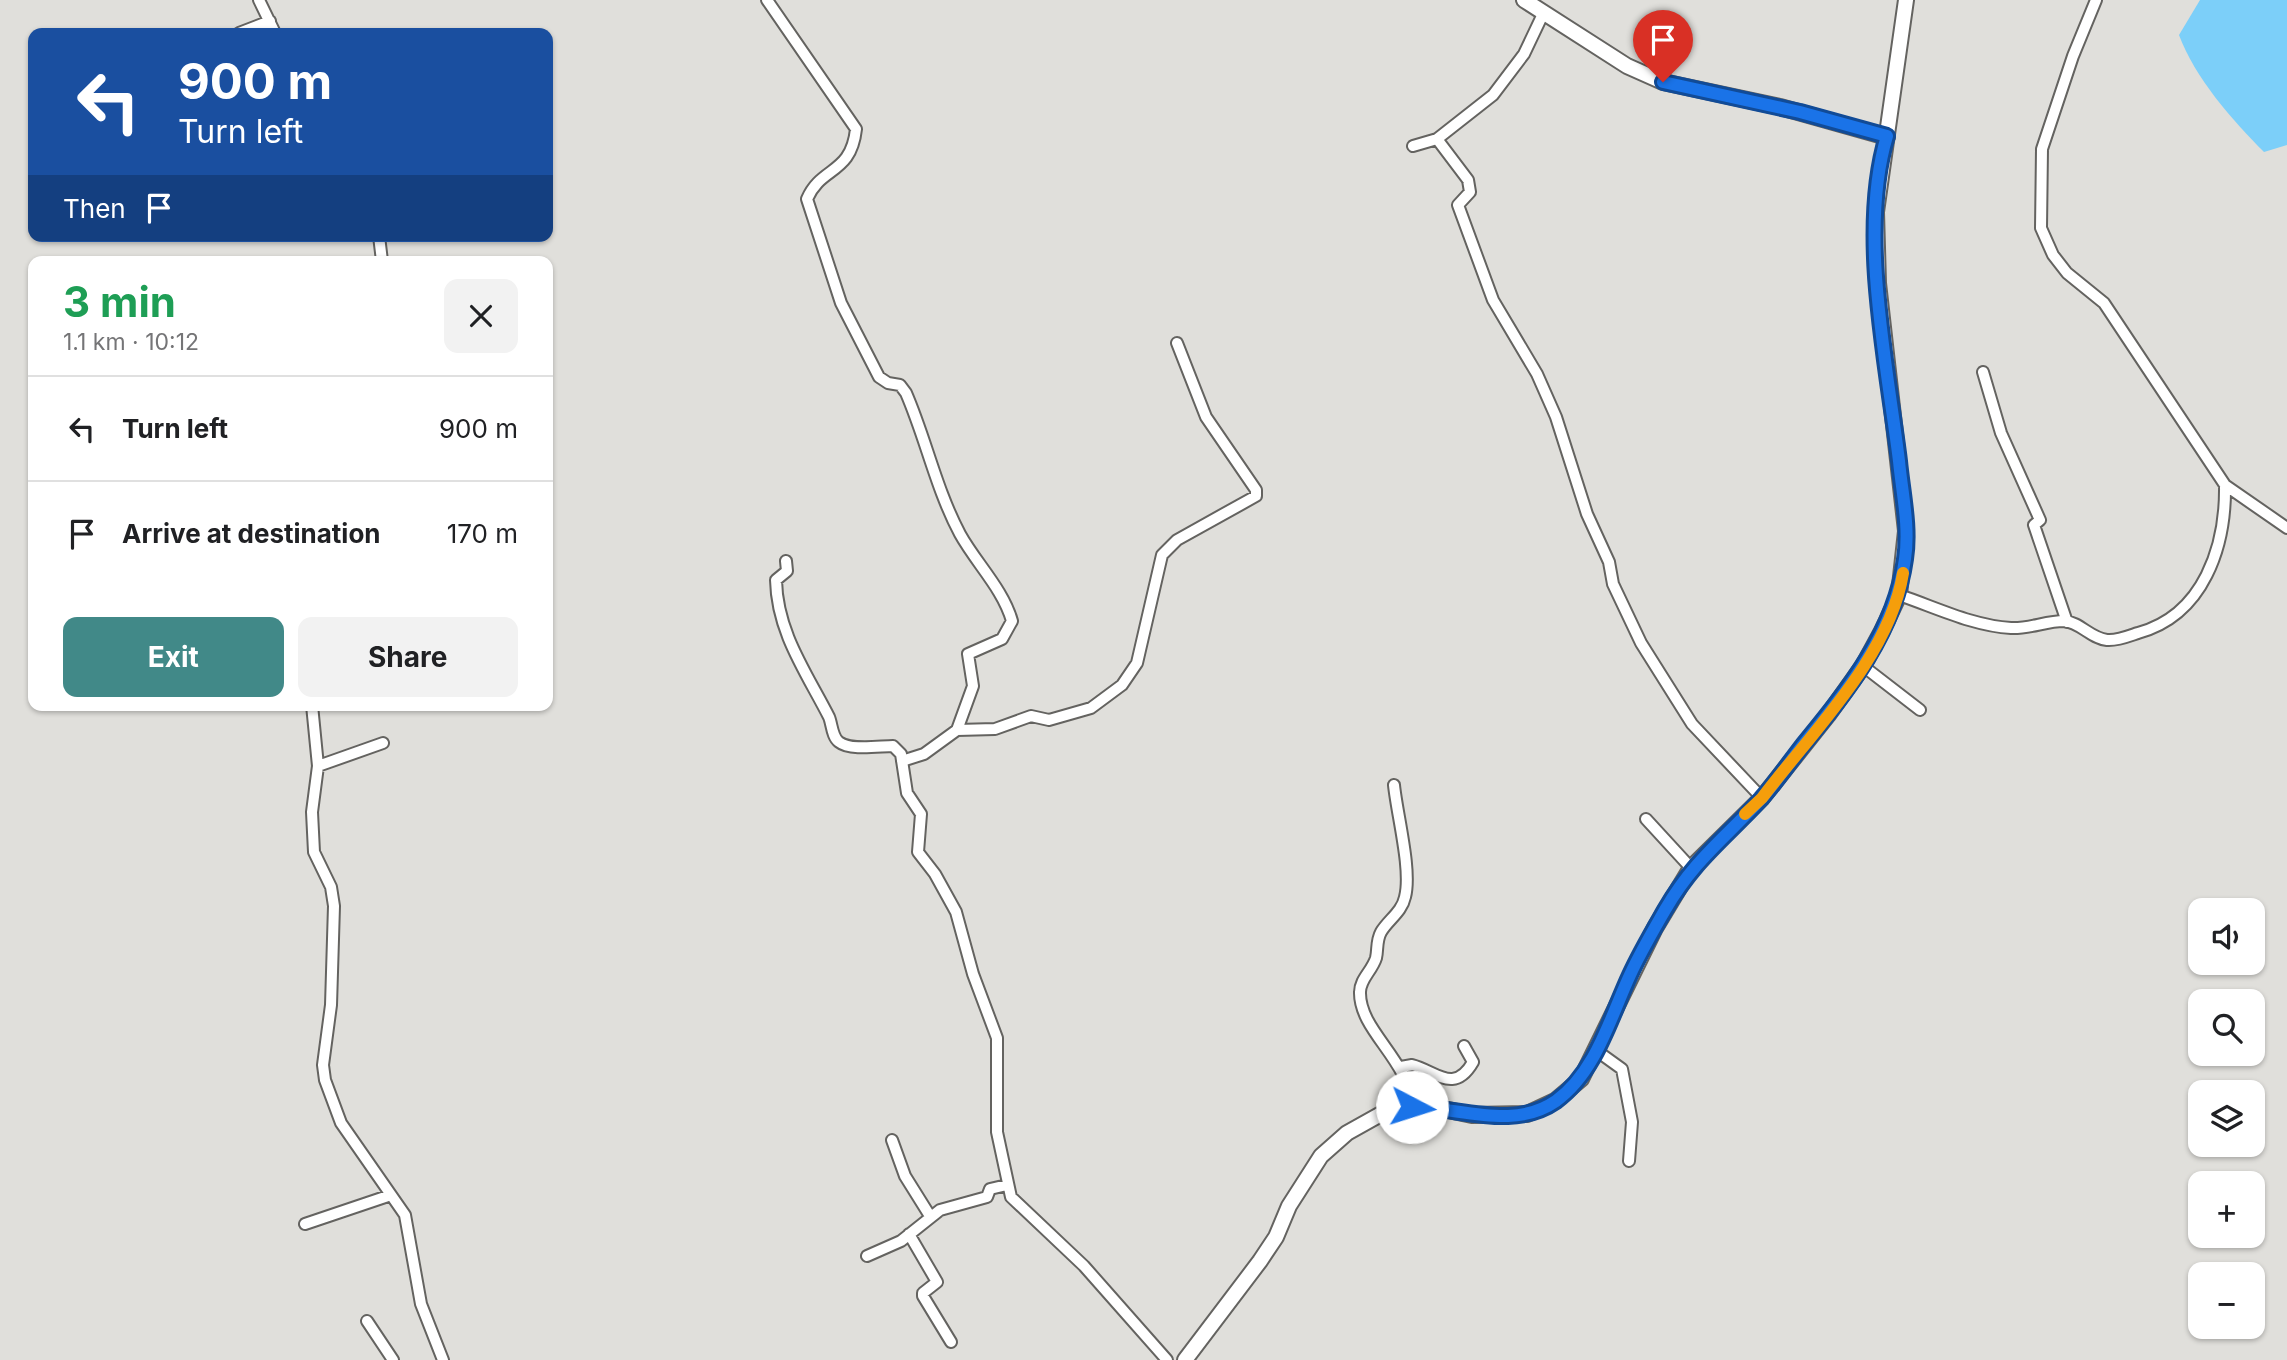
<!DOCTYPE html>
<meta charset="utf-8">
<style>
body{margin:0;font-family:Inter,sans-serif;background:#f2f2f2;color:#202124;height:100vh;display:flex;flex-direction:column;font-size:26px;white-space:nowrap}
*{box-sizing:border-box;margin:0}
p{font-size:23px;color:#757577}
.icon{flex:none;width:38px;height:38px;fill:none;stroke:currentColor;stroke-width:2;stroke-linecap:round;stroke-linejoin:round}
.map{position:relative;flex:1;overflow:hidden}
.panel{position:absolute;left:28px;top:256px;width:525px;height:455px;display:flex;flex-direction:column;background:#fff;border-radius:14px;box-shadow:0 2px 5px #0004}
.panel>*{flex:none}
.guide{position:absolute;left:28px;top:28px;width:525px;height:214px;border-radius:14px;box-shadow:0 2px 5px #0004;background:#1a4fa0;color:#fff;overflow:hidden}
.fabs{position:absolute;left:2188px;top:898px;display:grid;gap:14px}
.fabs a{display:grid;place-items:center;width:77px;height:77px;border-radius:14px;background:#fff;box-shadow:0 2px 5px #0004;font-size:35px}
.pin{position:absolute;display:grid;place-items:center;width:60px;height:60px;color:#fff;margin:-72px -30px;border-radius:50% 50% 50% 0;rotate:-45deg;box-shadow:0 0 7px #0007}
.pin .icon{rotate:45deg}
.me{position:absolute;width:77px;margin:-38px;rotate:95deg;stroke-linejoin:round;filter:drop-shadow(0 0 5px #0008)}
.turn{display:flex;align-items:center;gap:24px;height:147px;padding:0 35px;font-size:32px}
.turn .icon{width:91px;height:91px;stroke-width:2.5}
.turn b{display:block;font-size:49px;line-height:60px}
.then{display:flex;align-items:center;height:66px;padding:0 35px;background:#0003;gap:14px;font-size:26px}
.round{display:grid;place-items:center;flex:none;width:74px;height:74px;border-radius:14px;background:#f2f2f2}
.head{display:flex;align-items:center;justify-content:space-between;height:119px;padding:0 35px}
h1{font-size:42px;font-weight:700;line-height:52px;color:#1e9e55}
.action{display:flex;gap:14px;margin-top:auto;padding:14px 35px}
.action a{flex:1;height:80px;border-radius:14px;background:#418988;color:#fff;font-size:28px;font-weight:700;line-height:80px;text-align:center}
.action a+a{background:#f2f2f2;color:#202124}
ul{padding:0;list-style:none}
li{display:flex;align-items:center;gap:21px;height:105px;padding:0 35px;border-top:2px solid #e0e0e0}
li div{flex:1}
li b{display:block;font-size:26px}
li em{font-style:normal}
.map>svg:first-child{display:block}
</style>
<div class="map">
<svg width="2287" height="1360" viewBox="0 0 2287 1360">
<rect width="100%" height="100%" fill="#e0dfdb"/>
<!-- water -->
<path fill="#7ccff9" d="M 2200,0 L 2287,0 L 2287,145 L 2264,152 C 2232,120 2195,78 2179,35 Z"/>
<g fill="none" stroke-linecap="round" stroke-linejoin="round">
<defs>
<path id="minor" d="M 259,0 L 275,33
M 767,0 L 856,129 C 851,175 821,166 807,199 L 841,303 L 879,377 L 888,383 L 900,385 L 906,393 C 926,439 936,489 960,534 C 976,563 1003,589 1012,621 L 1002,639 L 968,654 L 973,686 L 957,730 L 924,754 L 902,761
M 2096,0 L 2073,56 L 2042,149 L 2041,228 L 2053,255 L 2067,273 L 2104,303 L 2225,485 L 2287,528
M 1543,14 L 1524,54 L 1493,95 L 1437,139 L 1468,180 L 1470,192 L 1458,205 L 1493,300 L 1537,374 L 1556,417 L 1587,514 L 1609,562 L 1613,584 L 1641,643 L 1692,724 L 1762,798
M 239,33 L 270,21
M 1413,146 L 1437,139
M 379,236 L 382,261
M 1983,372 L 2001,433 L 2040,520 L 2034,525 L 2067,622
M 786,561 L 787,571 L 776,580 C 777,632 806,672 829,717 C 832,724 832,737 839,742 C 850,751 880,746 893,746 L 901,754 L 907,793 L 921,814 L 918,852 L 935,874 L 956,912 L 973,974 L 997,1038 L 997,1132 L 1011,1197 L 1084,1266 L 1167,1360
M 1899,595 C 1935,607 1973,626 2011,628 C 2029,629 2046,621 2064,621 C 2080,622 2090,638 2107,640 C 2117,641 2129,636 2138,633 C 2204,615 2226,546 2225,485
M 1863,666 L 1920,710
M 312,705 L 318,766 L 312,812 L 314,852 L 331,887 L 334,906 L 331,1005 L 323,1065 L 325,1080 L 341,1123 L 405,1215 L 421,1304 L 443,1360
M 957,730 L 995,729 L 1031,716 L 1049,720 L 1091,708 L 1122,685 L 1137,663 L 1162,555 L 1177,540 L 1256,496 L 1256,490 L 1206,417 L 1177,343
M 318,766 L 383,743
M 1394,785 C 1397,815 1412,870 1405,897 C 1402,912 1388,920 1381,932 C 1376,941 1378,950 1376,958 C 1372,971 1360,979 1360,992 C 1359,1031 1410,1060 1412,1107
M 1646,819 L 1691,868
M 1597,1051 L 1622,1069 L 1632,1122 L 1629,1161
M 1401,1067 L 1412,1065 C 1436,1071 1454,1095 1473,1062 L 1464,1046
M 892,1140 L 905,1176 L 930,1216
M 305,1224 L 391,1195
M 909,1234 L 937,1282 L 923,1293 L 923,1296 L 951,1342
M 867,1256 L 901,1241 L 940,1210 L 987,1197 L 990,1189 L 1007,1185
M 367,1321 L 393,1360"/>
<path id="major" d="M 1524,0 L 1627,66 L 1663,82 L 1780,107 L 1887,137
M 1185,1360 L 1260,1261 L 1276,1237 L 1289,1206 L 1321,1156 L 1347,1133 L 1381,1114 L 1412,1107 L 1434,1107 L 1472,1115 L 1527,1114 L 1555,1101 L 1581,1079 L 1655,928 L 1691,868 L 1762,798 L 1828,715 L 1863,666 L 1882,631 L 1899,595 L 1906,531 L 1878,283 L 1876,212 L 1906,0"/>
</defs>
<!-- minor casing -->
<use href="#minor" stroke="#646360" stroke-width="14"/>
<!-- major casing -->
<use href="#major" stroke="#646360" stroke-width="18"/>
<!-- minor -->
<use href="#minor" stroke="#fff" stroke-width="10"/>
<!-- major -->
<use href="#major" stroke="#fff" stroke-width="14"/>
</g>
<g fill="none" stroke-linecap="round" stroke-linejoin="round">
<defs>
<path id="route" d="M 1412,1107 C 1459,1107 1513,1131 1556,1101 C 1596,1072 1610,1018 1630,975 C 1640,953 1653,931 1665,910 C 1694,860 1724,839 1761,799 C 1776,782 1789,763 1803,745 C 1848,690 1895,632 1905,559 C 1910,527 1902,493 1899,461 C 1887,363 1858,232 1887,136 L 1800,112 L 1663,82"/>
</defs>
<!-- route casing -->
<use href="#route" stroke="#114b97" stroke-width="18"/>
<!-- route -->
<use href="#route" stroke="#1a73e8" stroke-width="12"/>
<!-- slow -->
<path stroke="#f59e0b" stroke-width="12" d="M 1745,814 L 1762,798 C 1811,733 1890,656 1903,573"/>
</g>
</svg>
<div class="fabs">
<a><svg class="icon" aria-label="sound" viewBox="0 0 24 24"><path d="M4 9h4l5-4v14l-5-4H4zM17 9q2 3 0 6"/></svg></a>
<a><svg class="icon" aria-label="search" viewBox="0 0 24 24"><circle cx="10" cy="10" r="6"/><path d="M15 15l6 6"/></svg></a>
<a><svg class="icon" aria-label="layers" viewBox="0 0 24 24"><path d="M12 4l9 5-9 5-9-5zM3 14l9 5 9-5"/></svg></a>
<a>+</a>
<a>−</a>
</div>
<div class="pin" style="left:1663px;top:82px;background:#d93025"><svg class="icon" aria-label="arrive" viewBox="0 0 24 24"><path d="M6 21V4h12l-3 4 3 4H6"/></svg></div>
<svg class="me" style="left:1412px;top:1107px" viewBox="-20 -20 40 40"><circle r="19" fill="#fff"/><path d="M0-13L10 11 0 6-10 11z" fill="#1a73e8"/></svg>
<div class="guide">
<div class="turn"><svg class="icon" aria-label="left" viewBox="0 0 24 24"><path d="M17 20v-9H6M10 6l-5 5 5 5"/></svg><div><b>900 m</b>Turn left</div></div>
<div class="then">Then<svg class="icon" aria-label="arrive" viewBox="0 0 24 24"><path d="M6 21V4h12l-3 4 3 4H6"/></svg></div>
</div>
<section class="panel">
<div class="head"><div><h1>3 min</h1><p>1.1 km · 10:12</p></div><a class="round"><svg class="icon" aria-label="close" viewBox="0 0 24 24"><path d="M6 6l12 12M18 6L6 18"/></svg></a></div>
<ul>
<li><svg class="icon" aria-label="left" viewBox="0 0 24 24"><path d="M17 20v-9H6M10 6l-5 5 5 5"/></svg><div><b>Turn left</b></div><em>900 m</em></li>
<li><svg class="icon" aria-label="arrive" viewBox="0 0 24 24"><path d="M6 21V4h12l-3 4 3 4H6"/></svg><div><b>Arrive at destination</b></div><em>170 m</em></li>
</ul>
<div class="action"><a>Exit</a><a>Share</a></div>
</section>
</div>
